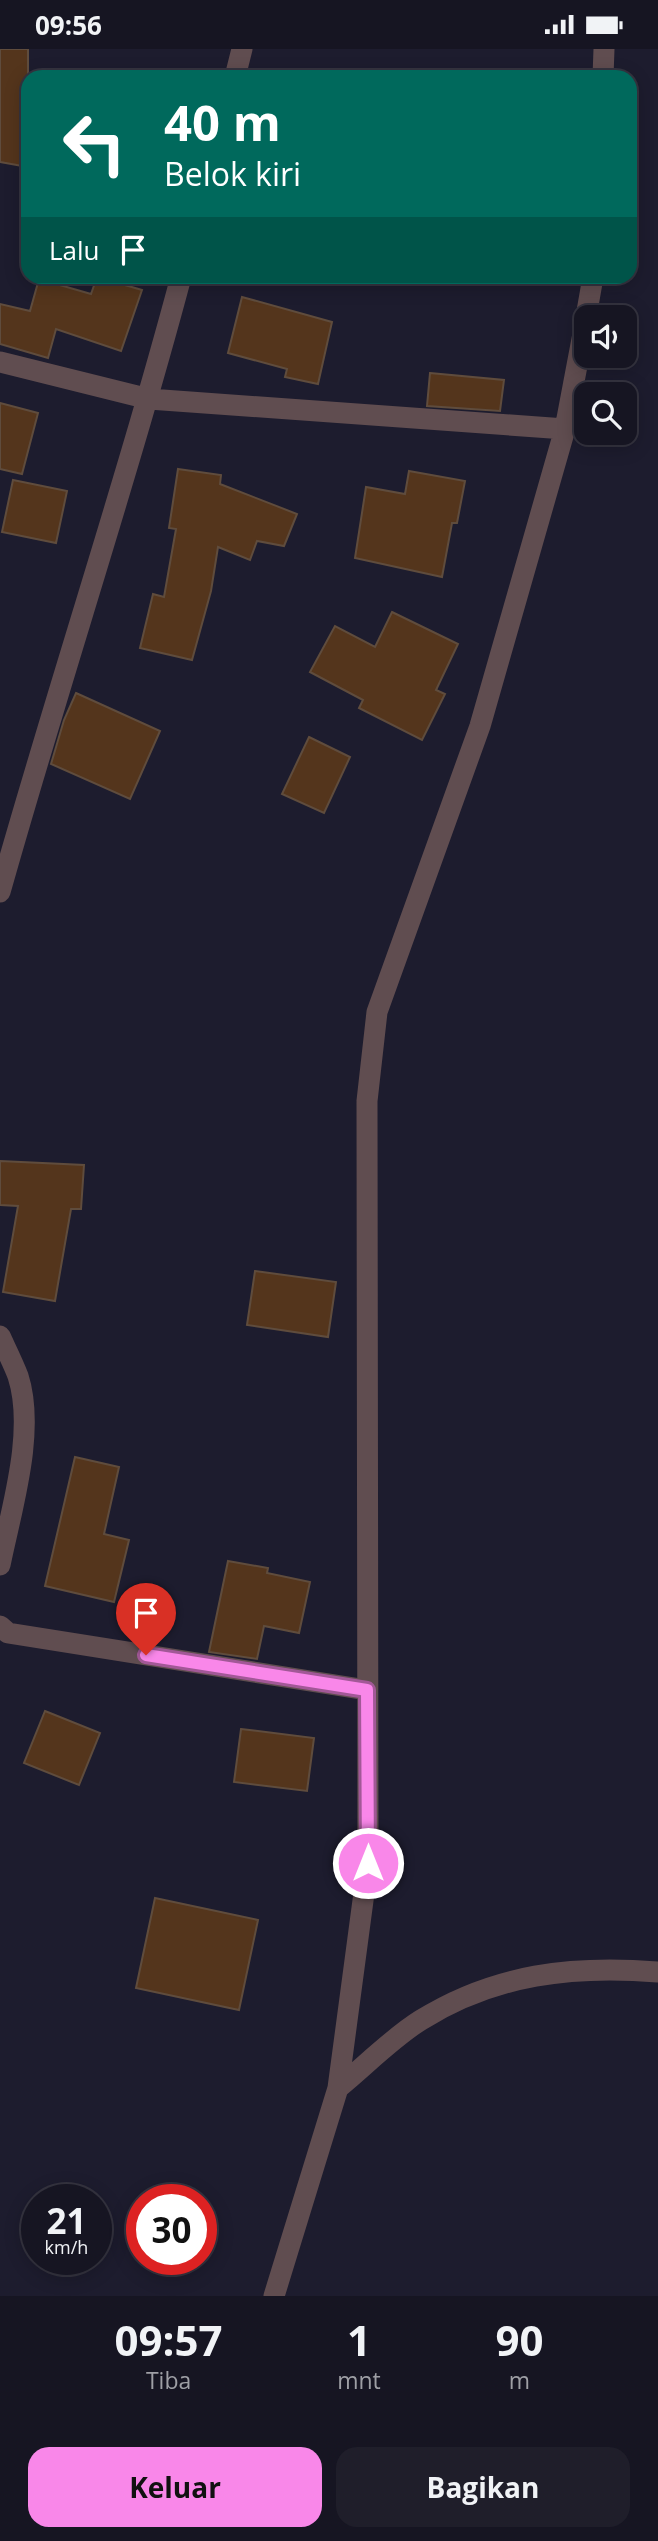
<!DOCTYPE html>
<html lang="id">
<style>
body{margin:0;font-family:"Open Sans",sans-serif;background:#1f1e2a;color:#f1f3f6;height:100vh;display:flex;flex-direction:column;font-size:26px;white-space:nowrap}
*{box-sizing:border-box;margin:0}
p{font-size:23px;color:#9e9fa5}
.icon{flex:none;width:38px;height:38px;fill:none;stroke:currentColor;stroke-width:2;stroke-linecap:round;stroke-linejoin:round}
.map{position:relative;height:2247px;overflow:hidden}
.sheet{display:flex;flex-direction:column;background:#161522;flex:1}
.sheet>*{flex:none}
.top-card{position:absolute;left:21px;top:21px;width:616px;height:214px;border-radius:21px;box-shadow:0 4px 18px #0003,0 0 0 2px #353440;background:#00695c;color:#fff;overflow:hidden}
.fabs{position:absolute;left:574px;top:256px;display:grid;gap:14px}
.fabs a{display:grid;place-items:center;width:63px;height:63px;border-radius:14px;background:#161522;box-shadow:0 4px 18px #0003,0 0 0 2px #353440;font-size:35px}
.speed{position:absolute;left:21px;top:2135px;display:flex;gap:14px;font-size:35px;font-weight:700;text-align:center}
.speed>*{display:grid;place-content:center;width:91px;height:91px;border-radius:50%;background:#161522;box-shadow:0 4px 18px #0003,0 0 0 2px #353440;line-height:1}
.speed small{font-size:18px;font-weight:400}
.speed .limit{border:10px solid #d22;background:#fff;color:#111}
.pin{position:absolute;display:grid;place-items:center;width:60px;height:60px;color:#fff;margin:-72px -30px;border-radius:50% 50% 50% 0;rotate:-45deg;box-shadow:0 0 7px #0007}
.pin .icon{rotate:45deg}
.me{position:absolute;width:77px;margin:-38px;rotate:0deg;stroke-linejoin:round;filter:drop-shadow(0 0 5px #0008)}
.turn{display:flex;align-items:center;gap:24px;height:147px;padding:0 28px;font-size:32px}
.turn .icon{width:91px;height:91px;stroke-width:2.5}
.turn b{display:block;font-size:49px;line-height:60px}
.then{display:flex;align-items:center;height:66px;padding:0 28px;background:#0003;gap:14px;font-size:26px}
.eta{display:flex;justify-content:space-evenly;align-items:center;height:119px;text-align:center}
.eta b{font-size:42px;font-weight:700;line-height:49px}
.primary-button{display:flex;gap:14px;margin-top:auto;padding:14px 28px}
.primary-button a{flex:1;height:80px;border-radius:21px;background:#f987e9;color:#111;font-size:28px;font-weight:700;line-height:80px;text-align:center}
.primary-button a+a{background:#1f1e2a;color:#f1f3f6}
.status{display:flex;justify-content:space-between;align-items:center;height:49px;padding:0 35px;background:#161522;direction:ltr}
.status svg{height:19px;fill:currentColor}
.map>svg:first-child{display:block}
</style>
<div class="status"><b>09:56</b><svg viewBox="0 0 49 12"><path d="M0 12V9h3v3zM5 12V6h3v6zM10 12V3h3v9zM15 12V0h3v12zM26 1h20v11H26zM47 4h2v5h-2z"/></svg></div>
<div class="map">
<svg width="658" height="2247" viewBox="0 0 658 2247">
<rect width="100%" height="100%" fill="#1d1c2e"/>
<!-- building -->
<path fill="#54351c" stroke="#5f4c3d" stroke-width="2" d="M 0,0 L 28,0 L 28,118 L 0,113 Z
M 97,228 L 142,241 L 121,302 L 56,280 L 48,309 L 0,295 L 0,255 L 30,262 L 39,230 L 91,245 Z
M 242,248 L 332,273 L 318,335 L 285,328 L 287,320 L 228,304 Z
M 430,324 L 504,331 L 500,362 L 427,357 Z
M 0,354 L 38,364 L 22,425 L 0,420 Z
M 178,420 L 221,426 L 220,435 L 297,465 L 284,497 L 257,492 L 250,511 L 218,498 L 211,542 L 192,611 L 140,599 L 153,545 L 164,548 L 176,480 L 169,479 Z
M 409,422 L 465,432 L 457,474 L 452,474 L 442,528 L 355,509 L 366,438 L 405,445 Z
M 13,431 L 67,442 L 56,494 L 2,483 Z
M 392,563 L 458,595 L 436,641 L 445,645 L 422,691 L 359,659 L 363,651 L 310,623 L 335,577 L 375,598 Z
M 76,644 L 160,682 L 130,750 L 51,715 L 64,671 Z
M 309,688 L 350,708 L 324,764 L 282,745 Z
M 0,1112 L 84,1116 L 81,1160 L 71,1160 L 55,1252 L 3,1243 L 18,1157 L 0,1156 Z
M 255,1222 L 336,1233 L 328,1288 L 247,1276 Z
M 75,1408 L 119,1418 L 104,1485 L 129,1491 L 114,1553 L 45,1537 Z
M 228,1512 L 268,1519 L 267,1524 L 310,1533 L 299,1584 L 264,1577 L 257,1610 L 209,1603 Z
M 45,1662 L 100,1684 L 79,1736 L 24,1714 Z
M 241,1680 L 314,1689 L 307,1742 L 234,1733 Z
M 155,1849 L 258,1871 L 239,1961 L 136,1939 Z"/>
<g fill="none" stroke-linecap="round" stroke-linejoin="round">
<!-- minor -->
<path stroke="#604d50" stroke-width="21" d="M 235,28 L 242,0
M 603,28 L 604,0
M 586,268 L 593,228
M 0,313 L 149,350 L 565,380
M 0,843 C 58,637 126,434 181,228
M 0,1287 C 6,1300 13,1314 18,1327 C 36,1383 11,1461 0,1516
M 0,1577 L 8,1584 L 367,1641
M 338,2039 C 365,2017 392,1989 421,1971 C 495,1925 573,1916 658,1923
M 274,2247 L 338,2039 L 368,1814 L 367,1052 L 377,963 L 480,677 L 565,380 L 586,269"/>
</g>
<g fill="none" stroke-linecap="round" stroke-linejoin="round">
<defs>
<path id="route" d="M 146,1606 L 367,1641 L 368,1814"/>
</defs>
<!-- route casing -->
<use href="#route" stroke="#a25897" stroke-width="18"/>
<!-- route -->
<use href="#route" stroke="#f987e9" stroke-width="12"/>
</g>
</svg>
<div class="fabs">
<a><svg class="icon" aria-label="sound" viewBox="0 0 24 24"><path d="M4 9h4l5-4v14l-5-4H4zM17 9q2 3 0 6"/></svg></a>
<a><svg class="icon" aria-label="search" viewBox="0 0 24 24"><circle cx="10" cy="10" r="6"/><path d="M15 15l6 6"/></svg></a>
</div>
<div class="speed"><div>21<small>km/h</small></div><div class="limit">30</div></div>
<div class="pin" style="left:146px;top:1606px;background:#d93025"><svg class="icon" aria-label="arrive" viewBox="0 0 24 24"><path d="M6 21V4h12l-3 4 3 4H6"/></svg></div>
<svg class="me" style="left:368px;top:1814px" viewBox="-20 -20 40 40"><circle r="17" fill="#f987e9" stroke="#fff" stroke-width="3"/><path d="M0-11L8 9 0 5-8 9z" fill="#fff"/></svg>
<div class="top-card">
<div class="turn"><svg class="icon" aria-label="left" viewBox="0 0 24 24"><path d="M17 20v-9H6M10 6l-5 5 5 5"/></svg><div><b>40 m</b>Belok kiri</div></div>
<div class="then">Lalu<svg class="icon" aria-label="arrive" viewBox="0 0 24 24"><path d="M6 21V4h12l-3 4 3 4H6"/></svg></div>
</div>
</div>
<section class="sheet">
<div class="eta">
<div><b>09:57</b><p>Tiba</p></div>
<div><b>1</b><p>mnt</p></div>
<div><b>90</b><p>m</p></div>
</div>
<div class="primary-button"><a>Keluar</a><a>Bagikan</a></div>
</section>
